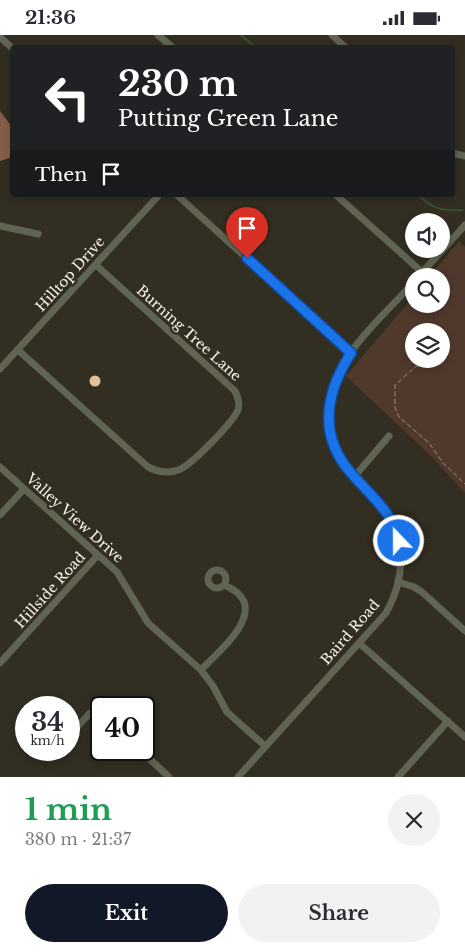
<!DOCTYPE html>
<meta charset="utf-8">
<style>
body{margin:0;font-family:"Libre Baskerville",serif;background:#f2f2f3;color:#2b2b33;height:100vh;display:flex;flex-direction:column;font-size:19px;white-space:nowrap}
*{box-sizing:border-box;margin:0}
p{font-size:16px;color:#7c7c81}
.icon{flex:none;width:28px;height:28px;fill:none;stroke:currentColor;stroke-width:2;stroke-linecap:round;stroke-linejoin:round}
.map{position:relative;height:742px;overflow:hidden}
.side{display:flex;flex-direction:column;background:#fff;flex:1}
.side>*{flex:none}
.guide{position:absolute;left:10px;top:10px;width:445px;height:152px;border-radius:5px;box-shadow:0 2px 8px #0003;background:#202124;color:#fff;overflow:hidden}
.controls{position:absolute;left:405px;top:178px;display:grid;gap:10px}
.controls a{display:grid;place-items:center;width:45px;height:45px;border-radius:50%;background:#fff;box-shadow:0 2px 8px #0003;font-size:25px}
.speed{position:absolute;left:15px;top:661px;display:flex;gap:10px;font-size:25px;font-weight:700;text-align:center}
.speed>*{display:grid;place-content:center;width:65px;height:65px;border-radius:50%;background:#fff;box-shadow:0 2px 8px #0003;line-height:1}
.speed small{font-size:12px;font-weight:400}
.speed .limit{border:2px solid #111;border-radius:8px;background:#fff;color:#111}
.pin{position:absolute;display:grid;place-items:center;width:42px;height:42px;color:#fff;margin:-51px -21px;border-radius:50% 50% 50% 0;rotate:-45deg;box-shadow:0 0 5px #0007}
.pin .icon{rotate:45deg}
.me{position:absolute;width:55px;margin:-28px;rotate:338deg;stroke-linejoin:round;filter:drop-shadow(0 0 4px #0008)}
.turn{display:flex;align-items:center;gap:18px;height:105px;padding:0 25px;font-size:22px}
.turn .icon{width:65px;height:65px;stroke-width:2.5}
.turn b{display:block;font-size:35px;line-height:42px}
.then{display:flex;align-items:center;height:48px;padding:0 25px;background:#0003;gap:10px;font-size:19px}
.round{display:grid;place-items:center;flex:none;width:52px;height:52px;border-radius:26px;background:#f2f2f3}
.head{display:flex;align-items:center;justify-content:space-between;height:85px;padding:0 25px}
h1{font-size:30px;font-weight:700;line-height:38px;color:#1e9e55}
.action{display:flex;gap:10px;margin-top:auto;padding:10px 25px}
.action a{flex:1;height:58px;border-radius:30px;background:#111827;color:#fff;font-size:20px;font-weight:700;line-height:58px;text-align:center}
.action a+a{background:#f2f2f3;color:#2b2b33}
.status{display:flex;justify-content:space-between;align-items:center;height:35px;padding:0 25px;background:#fff;direction:ltr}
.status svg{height:14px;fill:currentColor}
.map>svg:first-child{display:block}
</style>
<div class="status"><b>21:36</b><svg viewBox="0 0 49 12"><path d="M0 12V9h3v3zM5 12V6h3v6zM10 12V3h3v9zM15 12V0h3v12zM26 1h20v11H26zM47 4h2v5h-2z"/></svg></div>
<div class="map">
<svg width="465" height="742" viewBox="0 0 465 742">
<rect width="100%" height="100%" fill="#322e21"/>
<!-- green -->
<path fill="#50382d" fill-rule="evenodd" d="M 459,206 L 465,212 L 465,458 L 432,422 L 346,341 L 414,261 L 414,269 L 441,269 L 441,241 L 430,241 ZM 414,296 L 441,296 L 441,324 L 414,324 Z"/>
<!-- forest -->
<path fill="#875d4a" d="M 0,76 L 12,92 L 12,122 L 0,126 Z"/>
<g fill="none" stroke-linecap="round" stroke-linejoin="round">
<!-- stream -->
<path stroke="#365232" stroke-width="2" d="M 241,0 L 255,12
M 418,160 C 433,174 442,176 462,175"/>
</g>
<!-- building -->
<path fill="#e2c09c" d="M89.5 346a5.5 5.5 0 1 1 11 0a5.5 5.5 0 1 1-11 0Z"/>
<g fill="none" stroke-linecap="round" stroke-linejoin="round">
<!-- path -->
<path stroke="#949086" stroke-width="1" stroke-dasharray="5 2.5" stroke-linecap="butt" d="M 433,325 L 415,332 L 395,350 L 395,373 L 399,382 L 429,408 L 443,428 L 465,449"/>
<!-- minor -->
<path stroke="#606452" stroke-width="7" d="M 158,0 L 172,12
M 332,0 L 345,12
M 0,2 L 12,13
M 452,118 L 465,121
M 177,160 L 351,318
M 336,160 L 422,237
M 0,191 L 38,199
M 419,241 L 465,190
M 18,315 L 148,432 C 158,437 167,439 178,435 C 191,431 233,387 238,375 C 240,368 238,363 235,356 L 96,230
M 0,334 L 159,160
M 0,432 L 117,537 L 148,588 L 201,635 L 213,651 L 227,677 L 265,711
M 354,442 L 389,401
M 0,480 L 24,454
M208 544a9 9 0 1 1 18 0a9 9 0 1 1-18 0Z
M 398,547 L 414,552 L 422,557 L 465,596
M 359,608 L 465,702
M 0,628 L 98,520
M 201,635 C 221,614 275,571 224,550
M 69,701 L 90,678 L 101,680
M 140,715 L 169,742
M 50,723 L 56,715
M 238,742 L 386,578 C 406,543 407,499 380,468 C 368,455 353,443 343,429 C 330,408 324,379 331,355 C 343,315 386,278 414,247
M 398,742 L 448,686"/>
</g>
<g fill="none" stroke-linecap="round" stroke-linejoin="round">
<defs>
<path id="route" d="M 247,223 L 351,318 C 326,357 317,399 351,438 C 370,460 392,476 399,506"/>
</defs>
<!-- route casing -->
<use href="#route" stroke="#114b97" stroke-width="12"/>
<!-- route -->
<use href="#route" stroke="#1a73e8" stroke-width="9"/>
</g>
<g text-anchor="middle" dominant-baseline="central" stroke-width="5" stroke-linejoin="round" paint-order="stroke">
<!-- street labels -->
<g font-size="14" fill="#f5f2ea" stroke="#322e21">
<text transform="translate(70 239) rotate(-48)">Hilltop Drive</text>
<text transform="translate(189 298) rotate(42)">Burning Tree Lane</text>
<text transform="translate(75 483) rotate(42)">Valley View Drive</text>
<text transform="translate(50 555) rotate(-48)">Hillside Road</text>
<text transform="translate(350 597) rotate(-49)">Baird Road</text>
</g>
</g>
</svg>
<div class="controls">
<a><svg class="icon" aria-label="sound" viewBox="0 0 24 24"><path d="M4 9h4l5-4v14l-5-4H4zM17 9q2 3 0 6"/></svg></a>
<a><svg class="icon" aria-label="search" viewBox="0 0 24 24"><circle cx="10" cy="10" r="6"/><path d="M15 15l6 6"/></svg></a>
<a><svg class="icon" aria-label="layers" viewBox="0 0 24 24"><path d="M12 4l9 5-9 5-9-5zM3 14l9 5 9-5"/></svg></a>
</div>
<div class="speed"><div>34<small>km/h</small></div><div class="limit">40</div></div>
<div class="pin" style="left:247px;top:223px;background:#d93025"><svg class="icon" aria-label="arrive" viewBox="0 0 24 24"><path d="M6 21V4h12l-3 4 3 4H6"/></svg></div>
<svg class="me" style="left:399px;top:506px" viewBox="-20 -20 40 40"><circle r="17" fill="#1a73e8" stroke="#fff" stroke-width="3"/><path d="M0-11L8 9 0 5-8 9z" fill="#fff"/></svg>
<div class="guide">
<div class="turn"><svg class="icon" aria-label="left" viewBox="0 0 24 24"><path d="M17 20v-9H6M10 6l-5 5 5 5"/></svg><div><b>230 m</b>Putting Green Lane</div></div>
<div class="then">Then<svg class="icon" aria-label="arrive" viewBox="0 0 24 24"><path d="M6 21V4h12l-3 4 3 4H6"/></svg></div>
</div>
</div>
<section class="side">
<div class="head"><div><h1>1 min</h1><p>380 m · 21:37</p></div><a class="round"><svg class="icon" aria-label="close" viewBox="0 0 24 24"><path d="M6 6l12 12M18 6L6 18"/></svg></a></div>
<div class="action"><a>Exit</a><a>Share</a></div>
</section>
